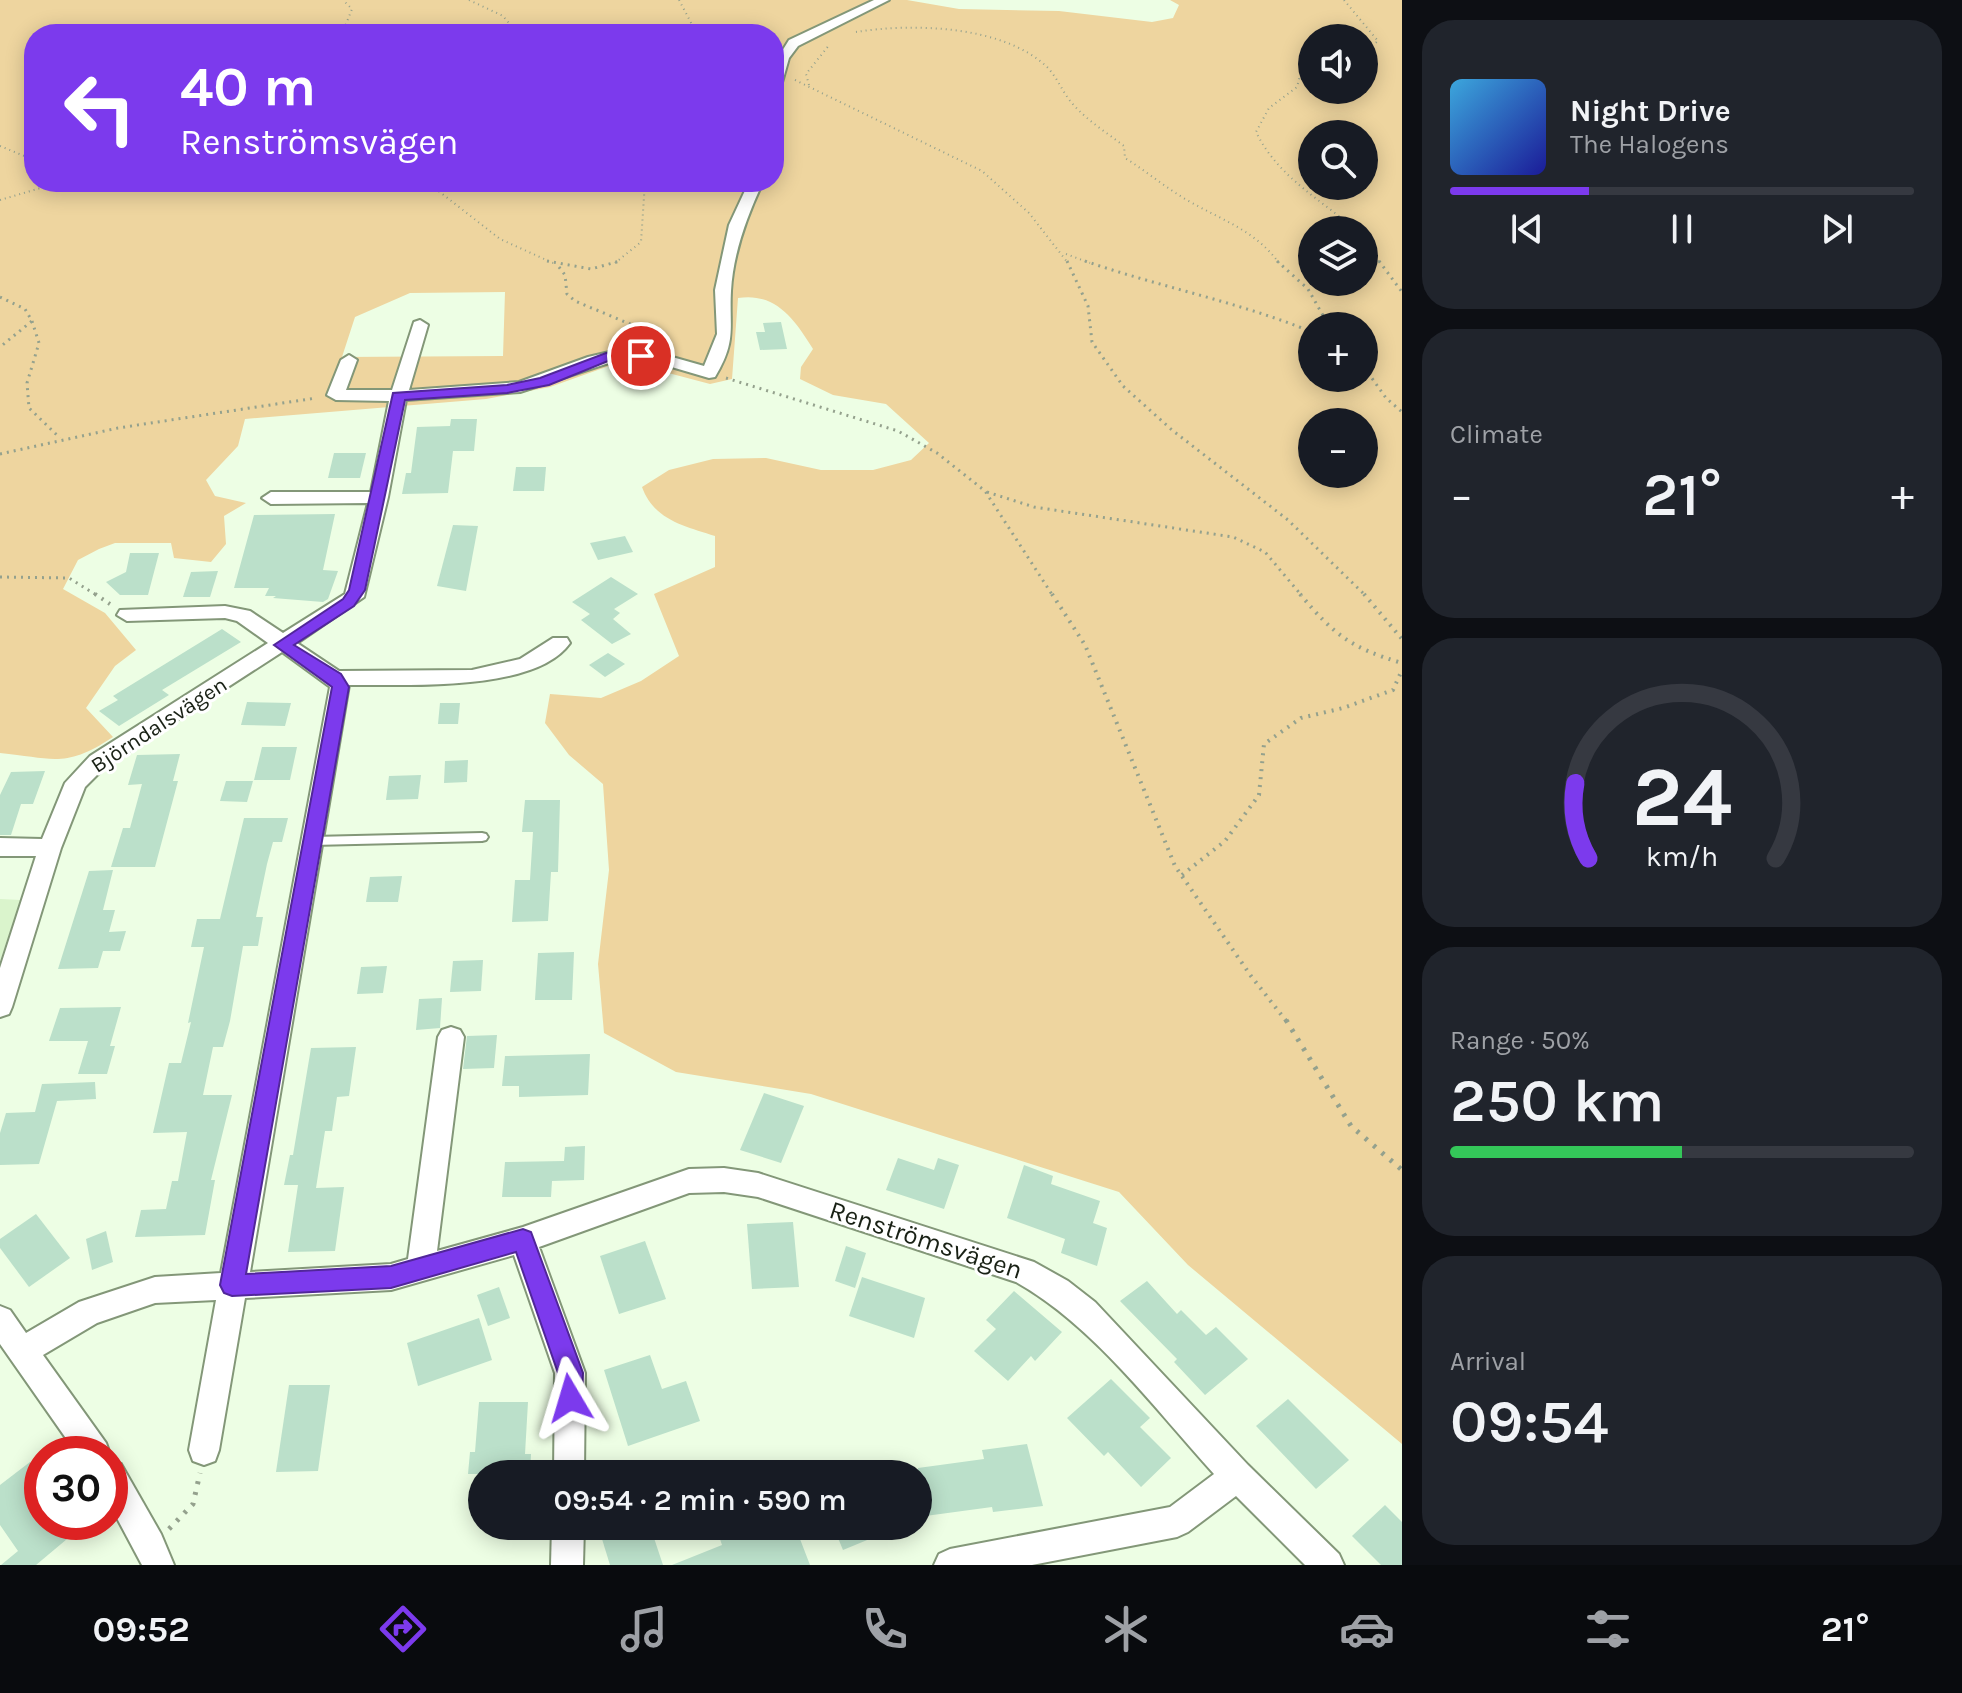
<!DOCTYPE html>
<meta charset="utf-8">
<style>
:root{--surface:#171b24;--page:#20242c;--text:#f1f3f6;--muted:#9ea1a6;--line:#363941;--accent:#7c3aed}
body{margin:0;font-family:Karla,sans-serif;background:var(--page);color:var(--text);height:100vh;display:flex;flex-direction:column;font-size:30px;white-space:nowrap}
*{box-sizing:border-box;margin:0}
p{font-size:26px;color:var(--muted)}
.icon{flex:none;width:44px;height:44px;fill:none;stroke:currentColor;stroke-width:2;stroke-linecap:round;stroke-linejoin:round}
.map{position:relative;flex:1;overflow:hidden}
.side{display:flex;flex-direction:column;gap:20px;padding:20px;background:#0d0f14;width:560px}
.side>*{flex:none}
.top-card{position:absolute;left:24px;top:24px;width:760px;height:168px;border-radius:32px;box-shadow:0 4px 20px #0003;background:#7c3aed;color:#fff;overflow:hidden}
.tools{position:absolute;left:1298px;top:24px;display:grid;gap:16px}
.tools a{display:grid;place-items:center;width:80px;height:80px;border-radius:50%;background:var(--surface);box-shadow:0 4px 20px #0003;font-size:40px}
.speed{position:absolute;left:24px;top:1436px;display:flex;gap:16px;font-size:40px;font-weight:700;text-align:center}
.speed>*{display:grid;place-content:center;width:104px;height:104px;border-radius:50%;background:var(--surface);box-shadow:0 4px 20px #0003;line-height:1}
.speed .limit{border:12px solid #d22;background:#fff;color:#111}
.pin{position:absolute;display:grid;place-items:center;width:68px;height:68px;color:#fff;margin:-34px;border:4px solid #fff;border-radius:50%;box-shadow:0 2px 8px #0007}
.me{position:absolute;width:88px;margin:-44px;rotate:353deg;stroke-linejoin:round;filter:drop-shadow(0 0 6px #0008)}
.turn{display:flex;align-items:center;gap:28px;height:168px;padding:0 24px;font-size:36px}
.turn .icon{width:104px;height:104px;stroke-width:2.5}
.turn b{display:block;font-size:56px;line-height:68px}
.big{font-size:60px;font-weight:600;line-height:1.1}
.side .tile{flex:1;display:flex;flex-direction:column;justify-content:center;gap:12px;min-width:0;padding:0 28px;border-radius:32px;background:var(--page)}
.side .dial{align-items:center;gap:0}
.dial svg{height:208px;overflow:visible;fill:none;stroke:var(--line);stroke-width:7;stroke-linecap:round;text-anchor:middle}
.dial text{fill:var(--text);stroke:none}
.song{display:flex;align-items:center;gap:24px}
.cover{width:96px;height:96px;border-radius:12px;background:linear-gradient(135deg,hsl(200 70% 55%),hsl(240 70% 35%))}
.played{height:8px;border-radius:4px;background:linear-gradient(90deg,var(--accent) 30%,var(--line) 30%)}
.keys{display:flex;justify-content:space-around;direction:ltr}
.heat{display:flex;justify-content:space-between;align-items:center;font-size:44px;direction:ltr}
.charge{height:12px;border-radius:6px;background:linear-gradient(90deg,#34c759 50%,var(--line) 0)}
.trip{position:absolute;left:468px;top:1460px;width:464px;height:80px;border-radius:40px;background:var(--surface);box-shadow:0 4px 20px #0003;font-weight:600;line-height:80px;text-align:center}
.menu{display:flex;height:128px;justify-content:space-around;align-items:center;background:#090b0e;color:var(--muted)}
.menu .icon{width:56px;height:56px}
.menu .on{color:var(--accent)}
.menu b{font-size:36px;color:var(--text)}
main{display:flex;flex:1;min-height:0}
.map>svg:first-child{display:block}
.built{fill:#daf4cc}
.green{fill:#eed59f;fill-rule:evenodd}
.building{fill:#bbe0ca}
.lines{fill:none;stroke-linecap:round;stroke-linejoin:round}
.lane-casing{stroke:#839778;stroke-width:4}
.street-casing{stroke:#839778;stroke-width:4}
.path-far3{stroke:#94a18d;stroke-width:2;stroke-dasharray:1 4;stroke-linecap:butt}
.path-far2{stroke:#94a18d;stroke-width:3;stroke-dasharray:2 5;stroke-linecap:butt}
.path-far1{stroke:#94a18d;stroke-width:4;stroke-dasharray:2 6;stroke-linecap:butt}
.path{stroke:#94a18d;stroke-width:5;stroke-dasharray:3 8;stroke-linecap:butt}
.lane{fill:#fff;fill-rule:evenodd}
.street{fill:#fff;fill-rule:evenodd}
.route{fill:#7c3aed;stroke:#51269a;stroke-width:2}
.labels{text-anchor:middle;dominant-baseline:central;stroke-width:6;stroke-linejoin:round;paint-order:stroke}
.street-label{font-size:22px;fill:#192115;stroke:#fff}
.near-street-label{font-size:26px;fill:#192115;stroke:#fff}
</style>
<main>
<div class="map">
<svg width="1402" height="1565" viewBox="0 0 1402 1565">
<rect width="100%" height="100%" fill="#edfee4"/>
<path class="built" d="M0,899L21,900L0,961Z"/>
<path class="green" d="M0,0H907L959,9L1059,11L1152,22L1173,18L1179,5L1170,0H1402V1444L1188,1265L1119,1192L811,1094L676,1072L604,1033L598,964L609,870L603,784L569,755L545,723L550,694L601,698L641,681L679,656L654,594L715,567V536C684,526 654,520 642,487L669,470L713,459L766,458L821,470H873L911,460L929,443L886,404L833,395L800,379L801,367L813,349C795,320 776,292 738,298L732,379L710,384L623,361L550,387L486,399L245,419L238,446L206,480L215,496L246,503L224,516L226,544L211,562L174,558L171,543H115L99,549L78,560L63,589L105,613L136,650L115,666L86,708L113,737C65,769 53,758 0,753ZM34,34H774V182H34ZM1312,38H1364V90H1312ZM1312,134H1364V186H1312ZM1312,230H1364V282H1312ZM505,292L503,356L342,357L355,317L410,293ZM1312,326H1364V378H1312ZM1312,422H1364V474H1312Z"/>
<g class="building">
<path d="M781,322L787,349L760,350L756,332H765L763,323Z"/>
<path d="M451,419H477L474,451H453L448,493L402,494L406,473H411L417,427L450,426Z"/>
<path d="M334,453H366L360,478H328Z"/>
<path d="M516,467H546L544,491H513Z"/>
<path d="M335,514L323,570L338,571L328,599L323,602L273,598L276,596H265L269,588H234L254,515Z"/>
<path d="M453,525L478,526L466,591L437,586Z"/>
<path d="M625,536L633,552L598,560L590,543Z"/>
<path d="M130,553H159L148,595H120L106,582L126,572Z"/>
<path d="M218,571L210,597H183L191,572Z"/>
<path d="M611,577L638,594L614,609L620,613L613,619L631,634L612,644L581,620L590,614L572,602Z"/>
<path d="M222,629L241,642L162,690L169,695L119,726L99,711L118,700L113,696Z"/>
<path d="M608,653L625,664L605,677L589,665Z"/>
<path d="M247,702L291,703L285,726L241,725Z"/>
<path d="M440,703H460L458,724H438Z"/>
<path d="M262,747H297L290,780H254Z"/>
<path d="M180,754L173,781H178L155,867H111L123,828H130L142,784L128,785L137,755Z"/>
<path d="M468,760L467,782L444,783L445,761Z"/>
<path d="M45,771L33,804H21L11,835H0V795L11,772Z"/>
<path d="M421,775L418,799L386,800L389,776Z"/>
<path d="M226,781H253L247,802L220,801Z"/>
<path d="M525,800H560L558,872H551L548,921L512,922L515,880H530L533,832H522Z"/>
<path d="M244,818H288L282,842H273L267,864L256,917H263L258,946H243L230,1021L223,1047H213L203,1095H232L211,1180H215L205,1235L135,1237L141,1210L166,1209L172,1181H178L187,1132L153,1133L169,1063H181L191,1022L188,1023L204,947H191L197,919H220Z"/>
<path d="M113,870L103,910H115L109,932L126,931L120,951H103L98,968L58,969L89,871Z"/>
<path d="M402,876L398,902H366L370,877Z"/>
<path d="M574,952L572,1000H535L538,953Z"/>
<path d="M483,960L481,991L450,992L453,961Z"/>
<path d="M387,966L383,993L357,994L361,967Z"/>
<path d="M442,998L440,1028L416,1030L419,999Z"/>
<path d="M121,1007L110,1046H115L107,1074H78L88,1041H49L60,1008Z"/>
<path d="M497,1035L494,1068L463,1069L467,1036Z"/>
<path d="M356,1047L349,1096L337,1097L332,1131H325L316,1188L344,1187L335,1251L288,1252L298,1185H284L290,1155H293L311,1048Z"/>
<path d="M590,1054L588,1095L519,1097V1086H502L505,1056Z"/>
<path d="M95,1082L96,1099L57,1101L39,1164L0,1165V1133L6,1113L35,1112L42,1084Z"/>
<path d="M764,1093L804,1106L781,1163L740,1150Z"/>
<path d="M585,1146L584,1180L552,1181L551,1197H502L505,1162L564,1161L565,1147Z"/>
<path d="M898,1158L934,1170L938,1158L959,1165L944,1209L886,1190Z"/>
<path d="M1024,1165L1053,1176L1051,1184L1100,1201L1093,1223L1107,1228L1097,1266L1061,1253L1065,1239L1007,1218Z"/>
<path d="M36,1214L70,1258L29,1287L0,1248V1239Z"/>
<path d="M793,1222L799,1287L752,1289L747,1224Z"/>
<path d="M106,1231L113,1262L92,1270L86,1239Z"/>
<path d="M645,1241L666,1299L619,1314L600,1256Z"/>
<path d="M846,1246L866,1253L855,1288L835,1281Z"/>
<path d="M862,1277L925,1298L914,1338L849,1316Z"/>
<path d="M1147,1281L1177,1314L1181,1310L1206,1335L1216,1327L1248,1359L1205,1395L1174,1362L1177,1359L1120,1301Z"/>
<path d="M499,1287L510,1318L488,1326L477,1295Z"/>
<path d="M1014,1291L1062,1332L1035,1361L1031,1356L1008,1381L974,1351L996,1329L986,1320Z"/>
<path d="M479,1318L492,1360L418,1386L407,1343Z"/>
<path d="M650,1355L662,1389L686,1381L700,1421L628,1446L604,1370Z"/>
<path d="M1111,1379L1150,1418L1140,1427L1171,1458L1141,1487L1108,1452L1104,1456L1067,1418Z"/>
<path d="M289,1385H330L318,1471L276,1472Z"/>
<path d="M1288,1399L1349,1460L1316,1489L1256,1426Z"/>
<path d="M479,1402H528L525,1454H531L530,1474H468L470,1452H475Z"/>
<path d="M1027,1444L1043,1506L993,1512L992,1507L918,1517V1468L984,1459L982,1450Z"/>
<path d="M30,1462L42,1479V1522H55L67,1539L36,1565H1L18,1551L0,1525V1485Z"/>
<path d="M1385,1505L1402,1522V1565H1381L1352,1536Z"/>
<path d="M598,1526H650L663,1565H610Z"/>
<path d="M757,1526H795L810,1565H672L722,1545L720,1539Z"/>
<path d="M833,1526H901L843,1550Z"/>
</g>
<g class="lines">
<defs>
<path id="lane" d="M482,833L486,834L488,837L486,840L482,841L313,845L309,844L307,841L309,838L313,837Z"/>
<g id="street">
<path d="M874,0H889L798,46L789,58L781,86L774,90V64L789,40Z"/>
<path d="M749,182H763C747,216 733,253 731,291C729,329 737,340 715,377L709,378L658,363L618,360L520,392L406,400L388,497L364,597L297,643L339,671L472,670L520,659L553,638H567L570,643C535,693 404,684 349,685L250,1272L391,1264L408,1259L438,1037L442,1030L451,1027L460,1030L464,1037L437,1251L523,1227L689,1169L724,1168L758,1173L1034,1262L1068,1281L1095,1302L1248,1465L1339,1554L1344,1565H1305L1236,1496L1188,1532L1177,1537L1032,1565H934L939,1554L950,1549L1170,1507L1214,1474C1155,1409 1093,1325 1016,1282L758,1197L724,1192L689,1193L539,1247L585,1373L584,1474H554L555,1373L514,1255L391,1290L245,1298L219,1450L215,1461L204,1465L193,1461L189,1450L216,1300L155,1303L97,1323L43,1355L106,1443L110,1454V1455L77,1454L0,1344V1306L10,1310L26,1333L79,1302L155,1277L221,1273L330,687L282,652L106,766L85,787L61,848L12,1007L9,1014L0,1017V968L36,856H0V838L42,839L65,783L90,756L268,643L237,621L225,618L127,621L117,615L120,610L225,606L250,611L283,633L345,594L368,503L271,504L262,498L271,492H371L389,401L336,400L327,395L341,360L349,355L357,360L346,390H392L414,322L420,320L428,325L409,390L519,382L588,357L618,350L658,353L704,366L717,334L715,290L729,225Z"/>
<path d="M110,1460L121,1464L161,1534L174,1565H142L110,1505Z"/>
<path d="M552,1526H584L583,1565H551Z"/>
</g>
</defs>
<use href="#lane" class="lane-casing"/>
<use href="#street" class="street-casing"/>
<g class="path-far3">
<path d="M469,0L503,16L518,34"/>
<path d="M679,0L697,34"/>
<path d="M1344,0L1378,41L1364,52"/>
<path d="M856,32C912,23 1003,25 1047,67C1057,77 1062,91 1071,102C1086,120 1106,132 1124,146L1125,158C1146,171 1166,188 1187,200C1221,220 1255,230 1279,263"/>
<path d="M342,34L352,9L343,0"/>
<path d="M1312,64L1301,72L1297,87L1269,108L1256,132C1278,177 1320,199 1356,230"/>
<path d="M795,80L982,171L1029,213L1068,263"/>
<path d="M809,85L806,74L830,44"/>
<path d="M0,146L34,160"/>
<path d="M427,182L500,239L553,263"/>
<path d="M0,200L61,182"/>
<path d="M1364,240L1380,263"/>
<path d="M1066,254L1090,263"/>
<path d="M615,263L641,242L645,182"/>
</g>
<g class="path-far2">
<path d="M547,261L591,269L620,261"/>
<path d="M1067,261L1088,306L1092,342L1123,386L1172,430L1288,520L1366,596"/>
<path d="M1085,261C1160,287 1239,302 1312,332"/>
<path d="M1277,261L1308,289L1329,326"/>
<path d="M1379,261L1402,292"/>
<path d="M559,267L565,275L567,294L575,301L630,324L634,333L633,343"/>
<path d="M0,297L25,309L32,321L0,347"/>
<path d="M32,321L39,343L27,383L29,408L60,438"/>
<path d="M1364,367L1386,398L1402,412"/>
<path d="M726,378L898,431L937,453L985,491L1053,596"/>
<path d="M0,454L118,428L316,398"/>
<path d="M987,492L1034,507L1233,537L1265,552L1302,596"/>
<path d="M0,577L69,578L98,596"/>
</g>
<g class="path-far1">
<path d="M95,594L110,604"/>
<path d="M1052,594L1085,645L1175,866L1251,976L1287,1022"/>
<path d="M1300,594C1334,635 1351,648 1402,663"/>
<path d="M1364,594L1402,639"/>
<path d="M1182,875L1225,841L1259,795L1264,744L1301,718L1343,708L1393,690L1402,670"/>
</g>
<g class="path">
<path d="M1286,1020L1351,1126L1402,1170"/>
<path d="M169,1529L193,1504L200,1473"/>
</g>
<use href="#lane" class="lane"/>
<use href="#street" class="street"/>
</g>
<path class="route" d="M641,352L646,353V359L608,361L549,385L507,393L405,400L365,590L354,606L294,645L341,674L349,687L246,1274L391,1266L523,1229L531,1232L583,1373L582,1398L579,1407L570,1410L561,1407L558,1398V1373L516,1252L391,1288L232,1296L224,1293L220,1285L332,687L274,645L343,599L349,590L393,393L507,385L540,378L606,353Z"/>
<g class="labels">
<g class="street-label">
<text transform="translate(159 725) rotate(-33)">Björndalsvägen</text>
</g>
<g class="near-street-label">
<text transform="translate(926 1240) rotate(18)">Renströmsvägen</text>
</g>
</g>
</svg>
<div class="tools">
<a><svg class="icon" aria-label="sound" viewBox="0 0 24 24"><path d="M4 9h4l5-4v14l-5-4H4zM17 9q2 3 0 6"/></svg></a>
<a><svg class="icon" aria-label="search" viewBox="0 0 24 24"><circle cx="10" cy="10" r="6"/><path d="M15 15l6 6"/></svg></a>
<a><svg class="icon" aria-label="layers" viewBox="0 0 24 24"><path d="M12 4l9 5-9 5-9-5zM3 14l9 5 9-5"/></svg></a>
<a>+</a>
<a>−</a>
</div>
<div class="speed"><div class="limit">30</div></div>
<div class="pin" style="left:641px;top:356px;background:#d93025"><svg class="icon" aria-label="arrive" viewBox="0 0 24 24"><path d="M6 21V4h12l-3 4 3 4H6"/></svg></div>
<svg class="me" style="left:570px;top:1398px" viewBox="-20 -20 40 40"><path d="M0-17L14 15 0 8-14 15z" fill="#7c3aed" stroke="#fff" stroke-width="4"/></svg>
<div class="trip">09:54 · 2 min · 590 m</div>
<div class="top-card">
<div class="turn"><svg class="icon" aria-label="left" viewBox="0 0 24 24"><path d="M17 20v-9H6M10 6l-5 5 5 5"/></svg><div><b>40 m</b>Renströmsvägen</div></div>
</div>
</div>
<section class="side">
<div class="tile">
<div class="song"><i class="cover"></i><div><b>Night Drive</b><p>The Halogens</p></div></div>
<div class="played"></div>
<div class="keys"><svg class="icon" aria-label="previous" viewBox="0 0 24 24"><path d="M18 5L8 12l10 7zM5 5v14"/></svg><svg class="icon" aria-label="pause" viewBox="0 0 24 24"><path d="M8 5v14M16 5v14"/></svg><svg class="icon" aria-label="next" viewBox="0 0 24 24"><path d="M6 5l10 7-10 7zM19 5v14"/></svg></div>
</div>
<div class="tile"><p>Climate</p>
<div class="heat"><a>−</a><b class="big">21°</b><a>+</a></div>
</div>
<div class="tile dial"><svg viewBox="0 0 100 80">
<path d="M14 69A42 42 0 1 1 86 69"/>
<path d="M14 69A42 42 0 0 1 9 40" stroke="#7c3aed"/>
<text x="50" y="56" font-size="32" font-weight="700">24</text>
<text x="50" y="72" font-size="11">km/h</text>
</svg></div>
<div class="tile"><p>Range · 50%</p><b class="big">250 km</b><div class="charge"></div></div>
<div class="tile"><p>Arrival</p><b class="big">09:54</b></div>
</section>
</main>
<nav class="menu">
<b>09:52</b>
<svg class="icon on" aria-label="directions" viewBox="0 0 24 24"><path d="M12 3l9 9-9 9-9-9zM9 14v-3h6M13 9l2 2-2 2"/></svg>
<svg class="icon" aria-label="music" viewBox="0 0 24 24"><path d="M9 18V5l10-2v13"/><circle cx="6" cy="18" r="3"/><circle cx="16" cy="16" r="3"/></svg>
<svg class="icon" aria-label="phone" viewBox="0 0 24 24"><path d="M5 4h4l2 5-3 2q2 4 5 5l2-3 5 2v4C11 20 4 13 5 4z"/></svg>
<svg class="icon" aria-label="climate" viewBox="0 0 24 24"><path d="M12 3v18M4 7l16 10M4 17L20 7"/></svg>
<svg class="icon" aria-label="car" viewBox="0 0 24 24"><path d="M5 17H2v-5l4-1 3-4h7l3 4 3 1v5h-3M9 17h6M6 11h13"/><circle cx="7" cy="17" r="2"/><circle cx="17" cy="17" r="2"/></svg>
<svg class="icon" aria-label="filters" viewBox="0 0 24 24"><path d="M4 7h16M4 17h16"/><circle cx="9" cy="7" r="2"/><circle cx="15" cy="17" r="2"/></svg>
<b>21°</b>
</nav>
